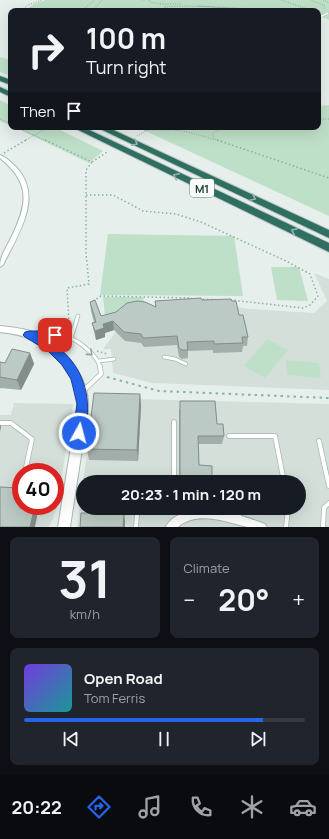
<!DOCTYPE html>
<meta charset="utf-8">
<style>
:root{--surface:#171b24;--page:#20242c;--text:#f1f3f6;--muted:#9ea1a6;--line:#363941;--accent:#2563eb}
body{margin:0;font-family:Manrope,sans-serif;background:var(--page);color:var(--text);height:100vh;display:flex;flex-direction:column;font-size:15px;white-space:nowrap}
*{box-sizing:border-box;margin:0}
p{font-size:13px;color:var(--muted)}
.icon{flex:none;width:22px;height:22px;fill:none;stroke:currentColor;stroke-width:2;stroke-linecap:round;stroke-linejoin:round}
.map{position:relative;height:527px;overflow:hidden}
.details{display:flex;flex-direction:column;gap:10px;padding:10px;background:#0d0f14;flex:1}
.details>*{flex:none}
.banner{position:absolute;left:8px;top:8px;width:313px;height:122px;border-radius:8px;box-shadow:0 4px 16px #0002;background:#171b24;color:var(--text);overflow:hidden}
.speed{position:absolute;left:12px;top:463px;display:flex;gap:8px;font-size:20px;font-weight:700;text-align:center}
.speed>*{display:grid;place-content:center;width:52px;height:52px;border-radius:50%;background:var(--surface);box-shadow:0 4px 16px #0002;line-height:1}
.speed .limit{border:6px solid #d22;background:#fff;color:#111}
.pin{position:absolute;display:grid;place-items:center;width:34px;height:34px;color:#fff;margin:-17px;border-radius:8px;box-shadow:0 2px 6px #0006}
.me{position:absolute;width:44px;margin:-22px;rotate:7deg;stroke-linejoin:round;filter:drop-shadow(0 0 3px #0008)}
.turn{display:flex;align-items:center;gap:14px;height:84px;padding:0 12px;font-size:18px}
.turn .icon{width:52px;height:52px;stroke-width:2.5}
.turn b{display:block;font-size:28px;line-height:34px}
.then{display:flex;align-items:center;height:38px;padding:0 12px;background:#0003;gap:8px;font-size:15px}
.big{font-size:30px;font-weight:700;line-height:1.1}
.details .card{flex:1;display:flex;flex-direction:column;justify-content:center;gap:6px;min-width:0;padding:0 14px;border-radius:8px;background:var(--page)}
.details .dial{align-items:center;gap:0}
.dial b{font-size:52px;line-height:1}
.song{display:flex;align-items:center;gap:12px}
.cover{width:48px;height:48px;border-radius:6px;background:linear-gradient(135deg,hsl(260 70% 55%),hsl(180 70% 35%))}
.played{height:4px;border-radius:2px;background:linear-gradient(90deg,var(--accent) 85%,var(--line) 85%)}
.keys{display:flex;justify-content:space-around;direction:ltr}
.heat{display:flex;justify-content:space-between;align-items:center;font-size:22px;direction:ltr}
.details .tiles{flex:1;display:grid;gap:10px;grid-template-columns:1fr 1fr}
.card:last-child{grid-column:span 2}
.trip{position:absolute;left:76px;top:475px;width:230px;height:40px;border-radius:20px;background:var(--surface);box-shadow:0 4px 16px #0002;font-weight:700;line-height:40px;text-align:center}
.dock{display:flex;height:64px;justify-content:space-around;align-items:center;background:#090b0e;color:var(--muted)}
.dock .icon{width:28px;height:28px}
.dock .selected{color:var(--accent)}
.dock b{font-size:18px;color:var(--text)}
.map>svg:first-child{display:block}
.built{fill:#d4dfda;fill-rule:evenodd}
.green{fill:#bfe0c8}
.lines{fill:none;stroke-linecap:round;stroke-linejoin:round}
.service-far2-casing{stroke:#a8b8b2;stroke-width:2.5}
.service-far1-casing{stroke:#a8b8b2;stroke-width:4.5}
.service-casing{stroke:#a8b8b2;stroke-width:5.5}
.minor-casing{stroke:#a8b8b2;stroke-width:2}
.tertiary-casing{stroke:#a8b8b2;stroke-width:2}
.motorway-casing{stroke:#c2cac8;stroke-width:2}
.path-far2{stroke:#86b3a5;stroke-width:1;stroke-dasharray:1 1.5;stroke-linecap:butt}
.path-far1{stroke:#86b3a5;stroke-width:1.5;stroke-dasharray:1.5 2.5;stroke-linecap:butt}
.path{stroke:#86b3a5;stroke-width:2;stroke-dasharray:2.5 4;stroke-linecap:butt}
.service-far2{stroke:#fff;stroke-width:1.5}
.service-far1{stroke:#fff;stroke-width:3}
.service{stroke:#fff;stroke-width:4}
.minor{fill:#fff;fill-rule:evenodd}
.tertiary{fill:#fff;fill-rule:evenodd}
.motorway{fill:#2f6f62;fill-rule:evenodd}
.wall{fill:#a1aea9}
.shaded-wall{fill:#838d89}
.building{fill:#bbcac4;stroke:#838d89}
.oneway{stroke:#93b5ae}
.oneway2{stroke:#92a09c}
.route{fill:#2563eb;stroke:#184099}
.labels{text-anchor:middle;dominant-baseline:central;stroke-width:4;stroke-linejoin:round;paint-order:stroke}
.shield{fill:#f7fbf9;stroke:#637a73;stroke-width:1}
.shield-label{font-size:11px;font-weight:bold;fill:#24423a}
</style>
<div class="map">
<svg width="329" height="527" viewBox="0 0 329 527">
<rect width="100%" height="100%" fill="#e6efeb"/>
<g class="built">
<path d="M314,273L329,279V390L152,383L113,373L111,349H103L116,331L151,309L223,305L249,309L314,313L327,301Z"/>
<path d="M94,398L329,404V527H77L83,482V508H299V482H83Z"/>
<path d="M14,403L73,404L57,508L49,527H0V415H11ZM21,472H55V506H21Z"/>
</g>
<g class="green">
<path d="M46,0H329V20L318,15V11H24L34,4Z"/>
<path d="M0,57L11,60V76L0,72Z"/>
<path d="M0,100L11,106V126L0,121Z"/>
<path d="M329,105V216L137,127H318V106Z"/>
<path d="M14,127H54L103,151L89,163Z"/>
<path d="M108,234L234,236L243,296L100,295Z"/>
<path d="M271,267H299L308,301L277,300Z"/>
<path d="M103,297H143L145,306L105,316Z"/>
<path d="M267,339L288,350L265,378L244,366Z"/>
<path d="M286,360L319,363L321,378L287,375Z"/>
</g>
<g class="lines">
<defs>
<path id="service-far2" d="M318,18L328,13"/>
<g id="service-far1">
<path d="M34,335C56,335 70,333 87,349C93,354 98,360 100,367"/>
<path d="M71,338L78,316"/>
<path d="M52,348L64,336"/>
<path d="M164,357L175,359L186,364"/>
<path d="M99,361L114,359"/>
</g>
<g id="service">
<path d="M83,391L101,374L100,366"/>
<path d="M174,422V482"/>
<path d="M0,423H11L32,439L25,472"/>
<path d="M229,436H275L284,482"/>
<path d="M319,441L329,486"/>
<path d="M239,508V518"/>
<path d="M136,527L137,515"/>
<path d="M286,527L288,508"/>
<path d="M323,527L324,508L329,503"/>
</g>
<g id="minor">
<path d="M0,155C6,157 12,163 17,168C44,198 17,236 3,265L0,267C0,256 6,248 11,238C27,205 32,184 0,158Z"/>
<path d="M202,509C223,511 245,516 265,524L267,527C260,527 254,527 247,527C242,526 237,524 232,523C215,518 192,514 178,527H166C172,514 189,511 202,509Z"/>
</g>
<path id="tertiary" d="M0,326C10,327 20,328 30,331C62,343 90,375 88,410L70,527H58L77,410C80,378 54,348 25,337C17,334 8,333 0,332Z"/>
<g id="motorway">
<path d="M0,76L11,80V85L0,81Z"/>
<path d="M0,87L11,92V97L0,92Z"/>
<path d="M72,127H83L329,243V252Z"/>
<path d="M96,127H107L329,230V238Z"/>
</g>
</defs>
<use href="#service-far2" class="service-far2-casing"/>
<use href="#service-far1" class="service-far1-casing"/>
<use href="#service" class="service-casing"/>
<use href="#minor" class="minor-casing"/>
<use href="#tertiary" class="tertiary-casing"/>
<use href="#motorway" class="motorway-casing"/>
<g class="path-far2">
<path d="M142,0H145"/>
<path d="M149,0L150,2L161,4H182"/>
<path d="M281,0L313,11"/>
<path d="M310,0L324,5V9"/>
<path d="M323,0L329,3"/>
<path d="M198,6L240,9"/>
<path d="M21,11L28,5L42,0"/>
<path d="M81,11L95,0"/>
<path d="M101,11L93,10L102,0"/>
<path d="M170,11L164,7C206,4 247,10 289,11"/>
<path d="M0,119L11,124"/>
<path d="M318,119H329"/>
<path d="M16,127L47,141"/>
<path d="M137,127L147,131"/>
<path d="M179,129L225,127"/>
<path d="M174,130L188,132L220,141"/>
<path d="M137,136L148,130H173"/>
<path d="M214,139L212,134L220,128"/>
<path d="M24,141L49,127"/>
</g>
<g class="path-far1">
<path d="M45,140L92,162L86,170V253L89,284L67,288L69,323"/>
<path d="M217,140L329,178"/>
<path d="M4,153L26,140"/>
<path d="M92,162L107,152"/>
<path d="M86,195H113L143,211L176,214L201,222L286,261L310,274L318,296L310,305L303,308L231,300"/>
<path d="M199,299L222,300"/>
<path d="M93,301L101,296L192,298"/>
<path d="M97,351L107,354"/>
</g>
<path class="path" d="M107,377L159,391L329,398"/>
<use href="#service-far2" class="service-far2"/>
<use href="#service-far1" class="service-far1"/>
<use href="#service" class="service"/>
<use href="#minor" class="minor"/>
<use href="#tertiary" class="tertiary"/>
<use href="#motorway" class="motorway"/>
</g>
<g class="wall">
<path d="M202,300L232,301L239,315L248,337L247,346H243L242,352L213,353V350L188,351V358L182,359L179,357L177,345L144,347L141,343L125,341L114,330L105,333V337L96,340L94,332L92,323L94,322L91,311L90,302L101,316L116,312L155,307V301Z"/>
<path d="M30,353L34,364L21,390L1,388L0,389V362L5,363Z"/>
<path d="M140,394L141,406L138,461L89,460L87,449Z"/>
<path d="M179,409L217,424L224,436L222,444H198L199,465L212,466V482H179Z"/>
</g>
<g class="shaded-wall">
<path d="M113,321L114,330L105,333V337L96,340L95,331L103,324Z"/>
<path d="M30,353L34,364L21,390L17,380Z"/>
<path d="M140,394L141,406L138,461L137,450Z"/>
<path d="M0,424L1,427L0,432Z"/>
<path d="M35,506H39L35,527H30Z"/>
<path d="M124,513L125,521V527H123Z"/>
</g>
<g class="building">
<path d="M201,298L202,300L231,299L232,301H236L239,315H243L248,337H242L243,343L214,344V341L187,342L188,350H182L179,348L177,336L143,338L141,334L124,332L113,321L103,324L104,328L95,331L92,323L96,322L90,302L95,300L101,316L116,312L127,303L137,301L145,302L156,307L155,301Z"/>
<path d="M12,349L30,353L17,380L0,377V362L5,363Z"/>
<path d="M94,393L140,394L137,450L87,449Z"/>
<path d="M180,401H215L217,424H223L224,436H198L199,465L212,466V481H180Z"/>
<path d="M0,487L21,488V506H35L30,527H0Z"/>
<path d="M81,513H124L123,527H80Z"/>
</g>
<defs><path id="oneway-chevron" d="M-2-3.5L2.5 0L-2 3.5" fill="none" stroke-width="1.6" stroke-linecap="round" stroke-linejoin="round"/></defs>
<g class="oneway">
<use href="#oneway-chevron" transform="translate(135 143) rotate(25)"/>
<use href="#oneway-chevron" transform="translate(176 176) rotate(-154)"/>
<use href="#oneway-chevron" transform="translate(253 198) rotate(25)"/>
<use href="#oneway-chevron" transform="translate(294 231) rotate(-155)"/>
</g>
<use class="oneway2" href="#oneway-chevron" transform="translate(90 353) rotate(41)"/>
<path class="route" d="M29,331H55L59,332L61,335L59,337L45,339C75,355 91,384 87,419C86,425 86,431 84,437L79,439L75,437L73,433L77,404L71,379L62,365L48,351L25,337L23,335L25,332Z"/>
<g class="labels">
<rect class="shield" x="190" y="179" width="24" height="18" rx="3"/>
<g class="shield-label">
<text x="202" y="188">M1</text>
</g>
</g>
</svg>
<div class="speed"><div class="limit">40</div></div>
<div class="pin" style="left:55px;top:335px;background:#d93025"><svg class="icon" aria-label="arrive" viewBox="0 0 24 24"><path d="M6 21V4h12l-3 4 3 4H6"/></svg></div>
<svg class="me" style="left:79px;top:433px" viewBox="-20 -20 40 40"><circle r="17" fill="#2563eb" stroke="#fff" stroke-width="3"/><path d="M0-11L8 9 0 5-8 9z" fill="#fff"/></svg>
<div class="trip">20:23 · 1 min · 120 m</div>
<div class="banner">
<div class="turn"><svg class="icon" aria-label="right" viewBox="0 0 24 24"><path d="M7 20v-9h11M14 6l5 5-5 5"/></svg><div><b>100 m</b>Turn right</div></div>
<div class="then">Then<svg class="icon" aria-label="arrive" viewBox="0 0 24 24"><path d="M6 21V4h12l-3 4 3 4H6"/></svg></div>
</div>
</div>
<section class="details">
<div class="tiles">
<div class="card dial"><b>31</b><p>km/h</p></div>
<div class="card"><p>Climate</p>
<div class="heat"><a>−</a><b class="big">20°</b><a>+</a></div>
</div>
<div class="card">
<div class="song"><i class="cover"></i><div><b>Open Road</b><p>Tom Ferris</p></div></div>
<div class="played"></div>
<div class="keys"><svg class="icon" aria-label="previous" viewBox="0 0 24 24"><path d="M18 5L8 12l10 7zM5 5v14"/></svg><svg class="icon" aria-label="pause" viewBox="0 0 24 24"><path d="M8 5v14M16 5v14"/></svg><svg class="icon" aria-label="next" viewBox="0 0 24 24"><path d="M6 5l10 7-10 7zM19 5v14"/></svg></div>
</div>
</div>
</section>
<nav class="dock">
<b>20:22</b>
<svg class="icon selected" aria-label="directions" viewBox="0 0 24 24"><path d="M12 3l9 9-9 9-9-9zM9 14v-3h6M13 9l2 2-2 2"/></svg>
<svg class="icon" aria-label="music" viewBox="0 0 24 24"><path d="M9 18V5l10-2v13"/><circle cx="6" cy="18" r="3"/><circle cx="16" cy="16" r="3"/></svg>
<svg class="icon" aria-label="phone" viewBox="0 0 24 24"><path d="M5 4h4l2 5-3 2q2 4 5 5l2-3 5 2v4C11 20 4 13 5 4z"/></svg>
<svg class="icon" aria-label="climate" viewBox="0 0 24 24"><path d="M12 3v18M4 7l16 10M4 17L20 7"/></svg>
<svg class="icon" aria-label="car" viewBox="0 0 24 24"><path d="M5 17H2v-5l4-1 3-4h7l3 4 3 1v5h-3M9 17h6M6 11h13"/><circle cx="7" cy="17" r="2"/><circle cx="17" cy="17" r="2"/></svg>
</nav>
